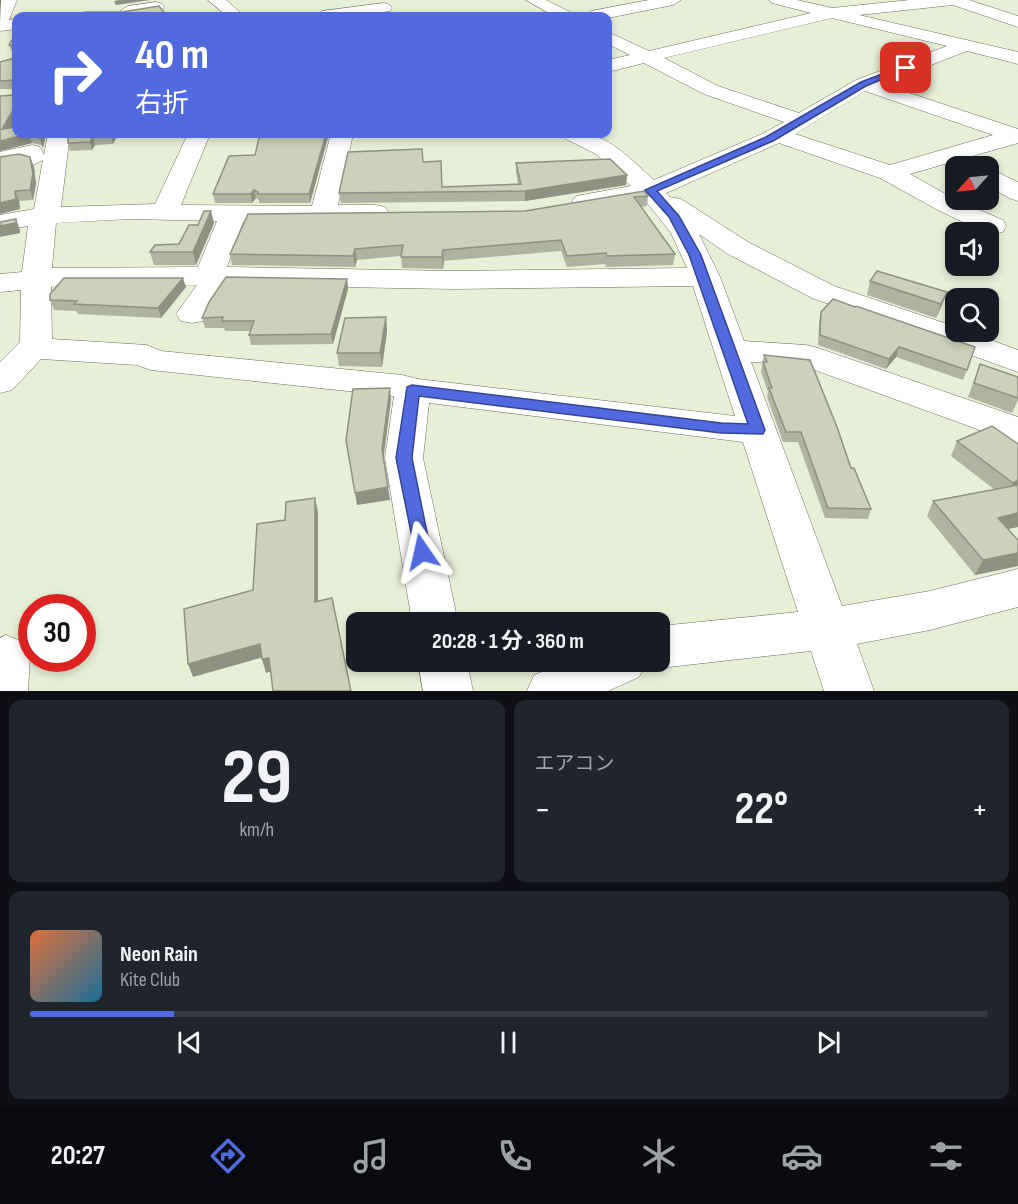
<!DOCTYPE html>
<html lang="ja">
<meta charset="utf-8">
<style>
:root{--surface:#171b24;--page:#20242c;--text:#f1f3f6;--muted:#9ea1a6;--line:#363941;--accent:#516adf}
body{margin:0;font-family:"Sofia Sans Condensed","Noto Sans JP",sans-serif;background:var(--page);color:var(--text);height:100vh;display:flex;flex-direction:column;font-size:22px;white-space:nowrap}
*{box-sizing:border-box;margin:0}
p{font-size:20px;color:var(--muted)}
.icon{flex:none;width:33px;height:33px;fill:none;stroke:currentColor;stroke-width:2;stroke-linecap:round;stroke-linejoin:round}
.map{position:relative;height:691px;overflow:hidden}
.drawer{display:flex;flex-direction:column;gap:9px;padding:9px;background:#0d0f14;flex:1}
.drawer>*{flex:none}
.guide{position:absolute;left:12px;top:12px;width:600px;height:126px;border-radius:12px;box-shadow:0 3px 9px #0003;background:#516adf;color:#fff;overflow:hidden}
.needle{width:39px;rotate:243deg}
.buttons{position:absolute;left:945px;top:156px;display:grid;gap:12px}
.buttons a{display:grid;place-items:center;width:54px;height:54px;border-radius:12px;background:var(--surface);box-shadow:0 3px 9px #0003;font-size:30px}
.speed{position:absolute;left:18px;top:594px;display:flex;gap:12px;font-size:30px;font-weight:700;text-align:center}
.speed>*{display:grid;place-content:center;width:78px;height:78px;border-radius:50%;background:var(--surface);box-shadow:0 3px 9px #0003;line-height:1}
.speed .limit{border:9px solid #d22;background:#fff;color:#111}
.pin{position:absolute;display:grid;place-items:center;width:51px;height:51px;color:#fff;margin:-26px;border-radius:12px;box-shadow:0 3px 9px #0006}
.me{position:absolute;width:66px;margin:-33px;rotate:349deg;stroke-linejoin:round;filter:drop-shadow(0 0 4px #0008)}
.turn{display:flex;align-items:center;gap:21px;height:126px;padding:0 24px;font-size:27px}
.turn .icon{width:78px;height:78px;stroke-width:2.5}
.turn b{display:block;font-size:42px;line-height:51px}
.big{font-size:45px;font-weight:700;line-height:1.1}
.drawer .widget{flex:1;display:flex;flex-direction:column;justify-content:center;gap:9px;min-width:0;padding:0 21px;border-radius:12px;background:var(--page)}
.drawer .dial{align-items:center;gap:0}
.dial b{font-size:78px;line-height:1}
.song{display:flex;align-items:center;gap:18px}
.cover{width:72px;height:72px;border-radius:9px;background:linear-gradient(135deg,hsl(20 70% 55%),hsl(200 70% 35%))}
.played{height:6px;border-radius:3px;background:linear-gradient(90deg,var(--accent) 15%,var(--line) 15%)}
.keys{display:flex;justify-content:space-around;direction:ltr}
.heat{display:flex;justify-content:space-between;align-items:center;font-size:33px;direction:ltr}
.drawer .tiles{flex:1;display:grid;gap:9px;grid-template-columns:1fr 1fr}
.widget:last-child{grid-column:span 2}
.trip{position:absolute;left:346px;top:612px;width:324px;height:60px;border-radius:12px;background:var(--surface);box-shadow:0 3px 9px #0003;font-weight:700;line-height:60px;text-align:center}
.menu{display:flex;height:96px;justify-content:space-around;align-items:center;background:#090b0e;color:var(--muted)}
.menu .icon{width:42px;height:42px}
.menu .active{color:var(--accent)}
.menu b{font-size:27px;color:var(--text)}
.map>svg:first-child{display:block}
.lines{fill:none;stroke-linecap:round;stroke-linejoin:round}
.minor-casing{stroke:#6b715c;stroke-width:1}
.major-casing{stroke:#6b715c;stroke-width:1}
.minor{fill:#fff;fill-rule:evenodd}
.major{fill:#fff;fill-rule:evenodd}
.wall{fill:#afb4a0}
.shaded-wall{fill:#8e9282}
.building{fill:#cbd1ba;stroke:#8e9282;stroke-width:1.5}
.route{fill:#516adf;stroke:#354591;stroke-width:1.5}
</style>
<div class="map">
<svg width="1018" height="691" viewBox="0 0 1018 691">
<rect width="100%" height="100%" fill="#e8efd7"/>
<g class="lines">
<defs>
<g id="minor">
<path d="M208,0H226L244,16H227Z"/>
<path d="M526,0H546L572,13L574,16H554Z"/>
<path d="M649,0H681L673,5L608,18L583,16L591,11Z"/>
<path d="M769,0H797L832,8L910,0H969L1018,16V27L953,5L859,15L1018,52V64L967,51L882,84L1018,129V143L910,174L956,200L1003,220L1006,226L1003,232L993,234L983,232L936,209L880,178L779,143L666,193L670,197L681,199L748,242L834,286L956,327V332H969L1018,350V372L812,298L728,254L699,234L720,277L744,341L806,345L818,348L1018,417V444L801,365L751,362L842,606L930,591L1018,569V607L930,630L857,644L874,691H824L811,651L660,668L646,663L639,677L608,691H527L534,675L567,662H660V626L798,612L743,442L429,403L423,458L458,622H412L385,458L394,396L151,370L137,365L41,359L12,390L0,393V362L20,342L21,290L0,292V274L22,272L28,226L0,231V215L34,209L43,160L33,165L23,161L0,166V152L32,145L40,147L44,155L48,134H70L61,207L155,204L188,134H210L181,205L312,206L331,134H353L338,205H376L385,207L389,213L385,219L376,221L243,222L227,267L453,271L687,268L671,233L644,199L585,209L576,206L572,201L576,196L631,186L596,154L566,139L563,134C606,129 624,154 654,180L762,134L784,122L704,94L644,63L608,72V60L630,55L608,44V32L649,51L811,13L772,3ZM832,18L947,46L856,80L799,113L718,86L664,58ZM865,91L993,135L890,165L795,134ZM131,219L217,221L198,267L52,268L56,223ZM197,285L176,314L181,321L192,323L203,321L227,285L453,289L693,286L735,416L418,379L402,375L161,351L147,345L52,339L51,286Z"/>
<path d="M156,2L162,4L164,7L162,10L128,16L120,11L128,6Z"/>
<path d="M384,3L390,5L392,8L390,11L356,16H314L322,11Z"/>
<path d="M16,19V29L0,31V21Z"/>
<path d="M988,168L1018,182V201L1009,198L988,186Z"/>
<path d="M6,635L23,642L30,657L28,691H0V638Z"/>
<path d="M418,662H467L473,691H423Z"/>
</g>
<path id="major" d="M1,0H17L8,22L0,27Z"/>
</defs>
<use href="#minor" class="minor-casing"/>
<use href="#major" class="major-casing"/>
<use href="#minor" class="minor"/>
<use href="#major" class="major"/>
</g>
<g class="wall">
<path d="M16,40V120L12,128L16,134H46L43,148L41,145L32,143L0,151L15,95V89H0V62L15,58V53L12,52L9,45Z"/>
<path d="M68,134H118L113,144L95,145L92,150L70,151L68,143Z"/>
<path d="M260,134H329L310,203H259V200L256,198L252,203H215L213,194L255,155Z"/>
<path d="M0,157H30L34,167L36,184L33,200L19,201L20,209L0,214Z"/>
<path d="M423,162L442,187L518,184L516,173V163L627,175L626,185L525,201L341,203L339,193Z"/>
<path d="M648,196L647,206L641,207L675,254L673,265L606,267L605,264L567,267L561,251L444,261L443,269L402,268L401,256L357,260L355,267L232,265L230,254L525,211Z"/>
<path d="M214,223L196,265H154L150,252L179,244Z"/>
<path d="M877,271L942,305L936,318L867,295L870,281Z"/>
<path d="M347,279L348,289L333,344L251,345L249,335L250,331H225L224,328H205L202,318Z"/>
<path d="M186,287L161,318L78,314L76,311L54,310L50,300Z"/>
<path d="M821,312L967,370L963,380L896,357L886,369L818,345L819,322Z"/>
<path d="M386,317L387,331L382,367L339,366L337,353Z"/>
<path d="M764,355L851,468L871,509L868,519L825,518L798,442H783L767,397L768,392L761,372Z"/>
<path d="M980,364L1018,377V400L1012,413L968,397Z"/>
<path d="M957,441L1018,444V527L1008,529L1018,540V566L975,575L927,516L933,501L995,490L951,456Z"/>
</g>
<g class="shaded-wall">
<path d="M119,0H151L116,5L114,1Z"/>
<path d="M16,105V120L6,139L2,129Z"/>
<path d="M28,134L32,143L0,151V141Z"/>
<path d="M41,134H46L43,148L40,139Z"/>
<path d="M112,134H118L113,144L111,136Z"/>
<path d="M326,134H329L310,203L309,194Z"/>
<path d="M93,137L95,145L92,150L90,142Z"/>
<path d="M30,157L34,167L36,184L33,200L30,190Z"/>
<path d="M627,175L626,185L525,201V191Z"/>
<path d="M254,190L256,198L252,203L251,194Z"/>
<path d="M15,191L19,201L20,209L0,214V203Z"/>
<path d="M211,211L214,223L196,265L193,252Z"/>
<path d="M16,219L20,230V233L0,237V226Z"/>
<path d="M355,249L357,260L355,267L353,256Z"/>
<path d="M443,250L444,261L443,269L442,257Z"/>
<path d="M183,278L186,287L161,318L158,308Z"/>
<path d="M347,279L348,289L333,344L331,334Z"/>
<path d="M947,292L942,305L936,318L941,304Z"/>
<path d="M386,317L387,331L382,367L380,353Z"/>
<path d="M899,347L896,357L886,369L889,359Z"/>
<path d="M390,388L391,400L383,462L382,449Z"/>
<path d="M1018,480V491L1005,497L1013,483Z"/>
<path d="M388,487L390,500L357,505L355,493Z"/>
<path d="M315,498L318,512V616L315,602Z"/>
<path d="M1018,513V527L991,532L998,518Z"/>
<path d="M1018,553V566L975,575L983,560Z"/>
<path d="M260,644L264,657L193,677L188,664Z"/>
<path d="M269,658L273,671L266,673L262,659Z"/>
</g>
<g class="building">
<path d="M159,6L167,16H63V15L87,12H122Z"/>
<path d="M12,40H16V105L2,129L16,127V134H41L40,139L37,136L28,134L0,141V96L15,95V80L0,81V62L15,58L16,46L9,45Z"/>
<path d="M68,134H112L111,136L93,137L90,142L68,143Z"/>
<path d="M260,134H326L309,194H258V192L254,190L251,194H213L229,156L255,155Z"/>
<path d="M422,149L423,162L441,161L442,187L521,184L516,163L610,159L627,175L525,191L339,193L348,152Z"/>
<path d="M19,154L30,157L33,174L30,190L15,191L16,199L0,203V157Z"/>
<path d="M644,191L648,196L634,197L675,254L607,256L606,253L567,256L561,240L443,250L442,257H401L403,245L355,249L353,256L230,254L248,214L525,211Z"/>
<path d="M204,211H211L193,252H150L155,245L179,244L189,225H198Z"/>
<path d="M16,219V223L0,226V222Z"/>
<path d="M877,271L947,292L941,304L870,281Z"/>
<path d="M226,277L347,279L331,334L249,335L254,321H222L223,317L202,318L209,302Z"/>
<path d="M64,278H183L158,308L74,304L77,301L50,300V294Z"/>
<path d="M833,299L855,307L856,306L975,347L967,370L899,347L889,359L820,335L821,312Z"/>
<path d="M386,317L380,353H337L345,318Z"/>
<path d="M764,355L810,360L837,427L851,468H854L871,509L828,508L801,432H786L769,388H772L763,362H767Z"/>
<path d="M980,364L1018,377V398L974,383Z"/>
<path d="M390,388L382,449L388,487L355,493L346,440L353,389Z"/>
<path d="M992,426L1018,444V480L1013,483L957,441Z"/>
<path d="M1018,485V513L998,518L1018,540V553L983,560L933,501Z"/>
<path d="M315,498V602L332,598L351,691H273L269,658L262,659L260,644L188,664L184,609L253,590L257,524L285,520L286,502Z"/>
</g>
<path class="route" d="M903,66L909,68L866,86L773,141L657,191L679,216L701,255L765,430L763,434L721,433L419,396L412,458L431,552L428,557L422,559L416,557L396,458L407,387L412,385L721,423L748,424L689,255L669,217L645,190L766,137L861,82Z"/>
</svg>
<div class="buttons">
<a><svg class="needle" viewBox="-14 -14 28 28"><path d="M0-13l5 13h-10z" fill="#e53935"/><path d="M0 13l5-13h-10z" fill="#9ea1a6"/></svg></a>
<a><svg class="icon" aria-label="sound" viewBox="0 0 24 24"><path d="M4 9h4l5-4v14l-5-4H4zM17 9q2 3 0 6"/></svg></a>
<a><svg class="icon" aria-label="search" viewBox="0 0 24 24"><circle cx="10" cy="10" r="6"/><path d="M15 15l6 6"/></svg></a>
</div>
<div class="speed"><div class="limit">30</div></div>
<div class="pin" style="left:906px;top:68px;background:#d93025"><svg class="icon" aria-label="arrive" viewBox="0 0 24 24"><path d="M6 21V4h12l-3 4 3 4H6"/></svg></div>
<svg class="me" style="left:422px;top:552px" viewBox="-20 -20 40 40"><path d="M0-17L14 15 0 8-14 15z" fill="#516adf" stroke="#fff" stroke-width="4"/></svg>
<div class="trip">20:28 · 1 分 · 360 m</div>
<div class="guide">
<div class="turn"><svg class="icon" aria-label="right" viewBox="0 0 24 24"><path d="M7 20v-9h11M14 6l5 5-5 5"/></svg><div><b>40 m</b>右折</div></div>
</div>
</div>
<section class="drawer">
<div class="tiles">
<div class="widget dial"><b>29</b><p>km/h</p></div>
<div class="widget"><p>エアコン</p>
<div class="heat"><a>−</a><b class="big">22°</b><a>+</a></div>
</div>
<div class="widget">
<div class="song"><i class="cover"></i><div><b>Neon Rain</b><p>Kite Club</p></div></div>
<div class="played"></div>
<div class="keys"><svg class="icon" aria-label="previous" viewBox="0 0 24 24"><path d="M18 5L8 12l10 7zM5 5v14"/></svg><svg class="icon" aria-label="pause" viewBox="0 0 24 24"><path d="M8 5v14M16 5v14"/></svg><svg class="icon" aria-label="next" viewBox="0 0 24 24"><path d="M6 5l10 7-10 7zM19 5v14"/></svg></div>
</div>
</div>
</section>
<nav class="menu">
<b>20:27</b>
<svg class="icon active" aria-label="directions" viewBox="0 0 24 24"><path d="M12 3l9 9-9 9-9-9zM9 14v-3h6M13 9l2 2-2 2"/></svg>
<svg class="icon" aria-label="music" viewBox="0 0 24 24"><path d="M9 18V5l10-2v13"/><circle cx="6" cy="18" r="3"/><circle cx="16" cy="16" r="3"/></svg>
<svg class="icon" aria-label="phone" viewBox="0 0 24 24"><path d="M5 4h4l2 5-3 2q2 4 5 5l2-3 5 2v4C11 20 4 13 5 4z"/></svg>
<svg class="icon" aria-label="climate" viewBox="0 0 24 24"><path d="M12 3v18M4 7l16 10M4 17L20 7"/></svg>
<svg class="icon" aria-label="car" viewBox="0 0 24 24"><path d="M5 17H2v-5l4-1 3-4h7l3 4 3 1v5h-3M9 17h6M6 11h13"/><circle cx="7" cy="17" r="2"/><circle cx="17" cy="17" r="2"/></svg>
<svg class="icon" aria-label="filters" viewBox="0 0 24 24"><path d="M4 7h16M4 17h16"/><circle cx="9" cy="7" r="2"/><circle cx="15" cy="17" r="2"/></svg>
</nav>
